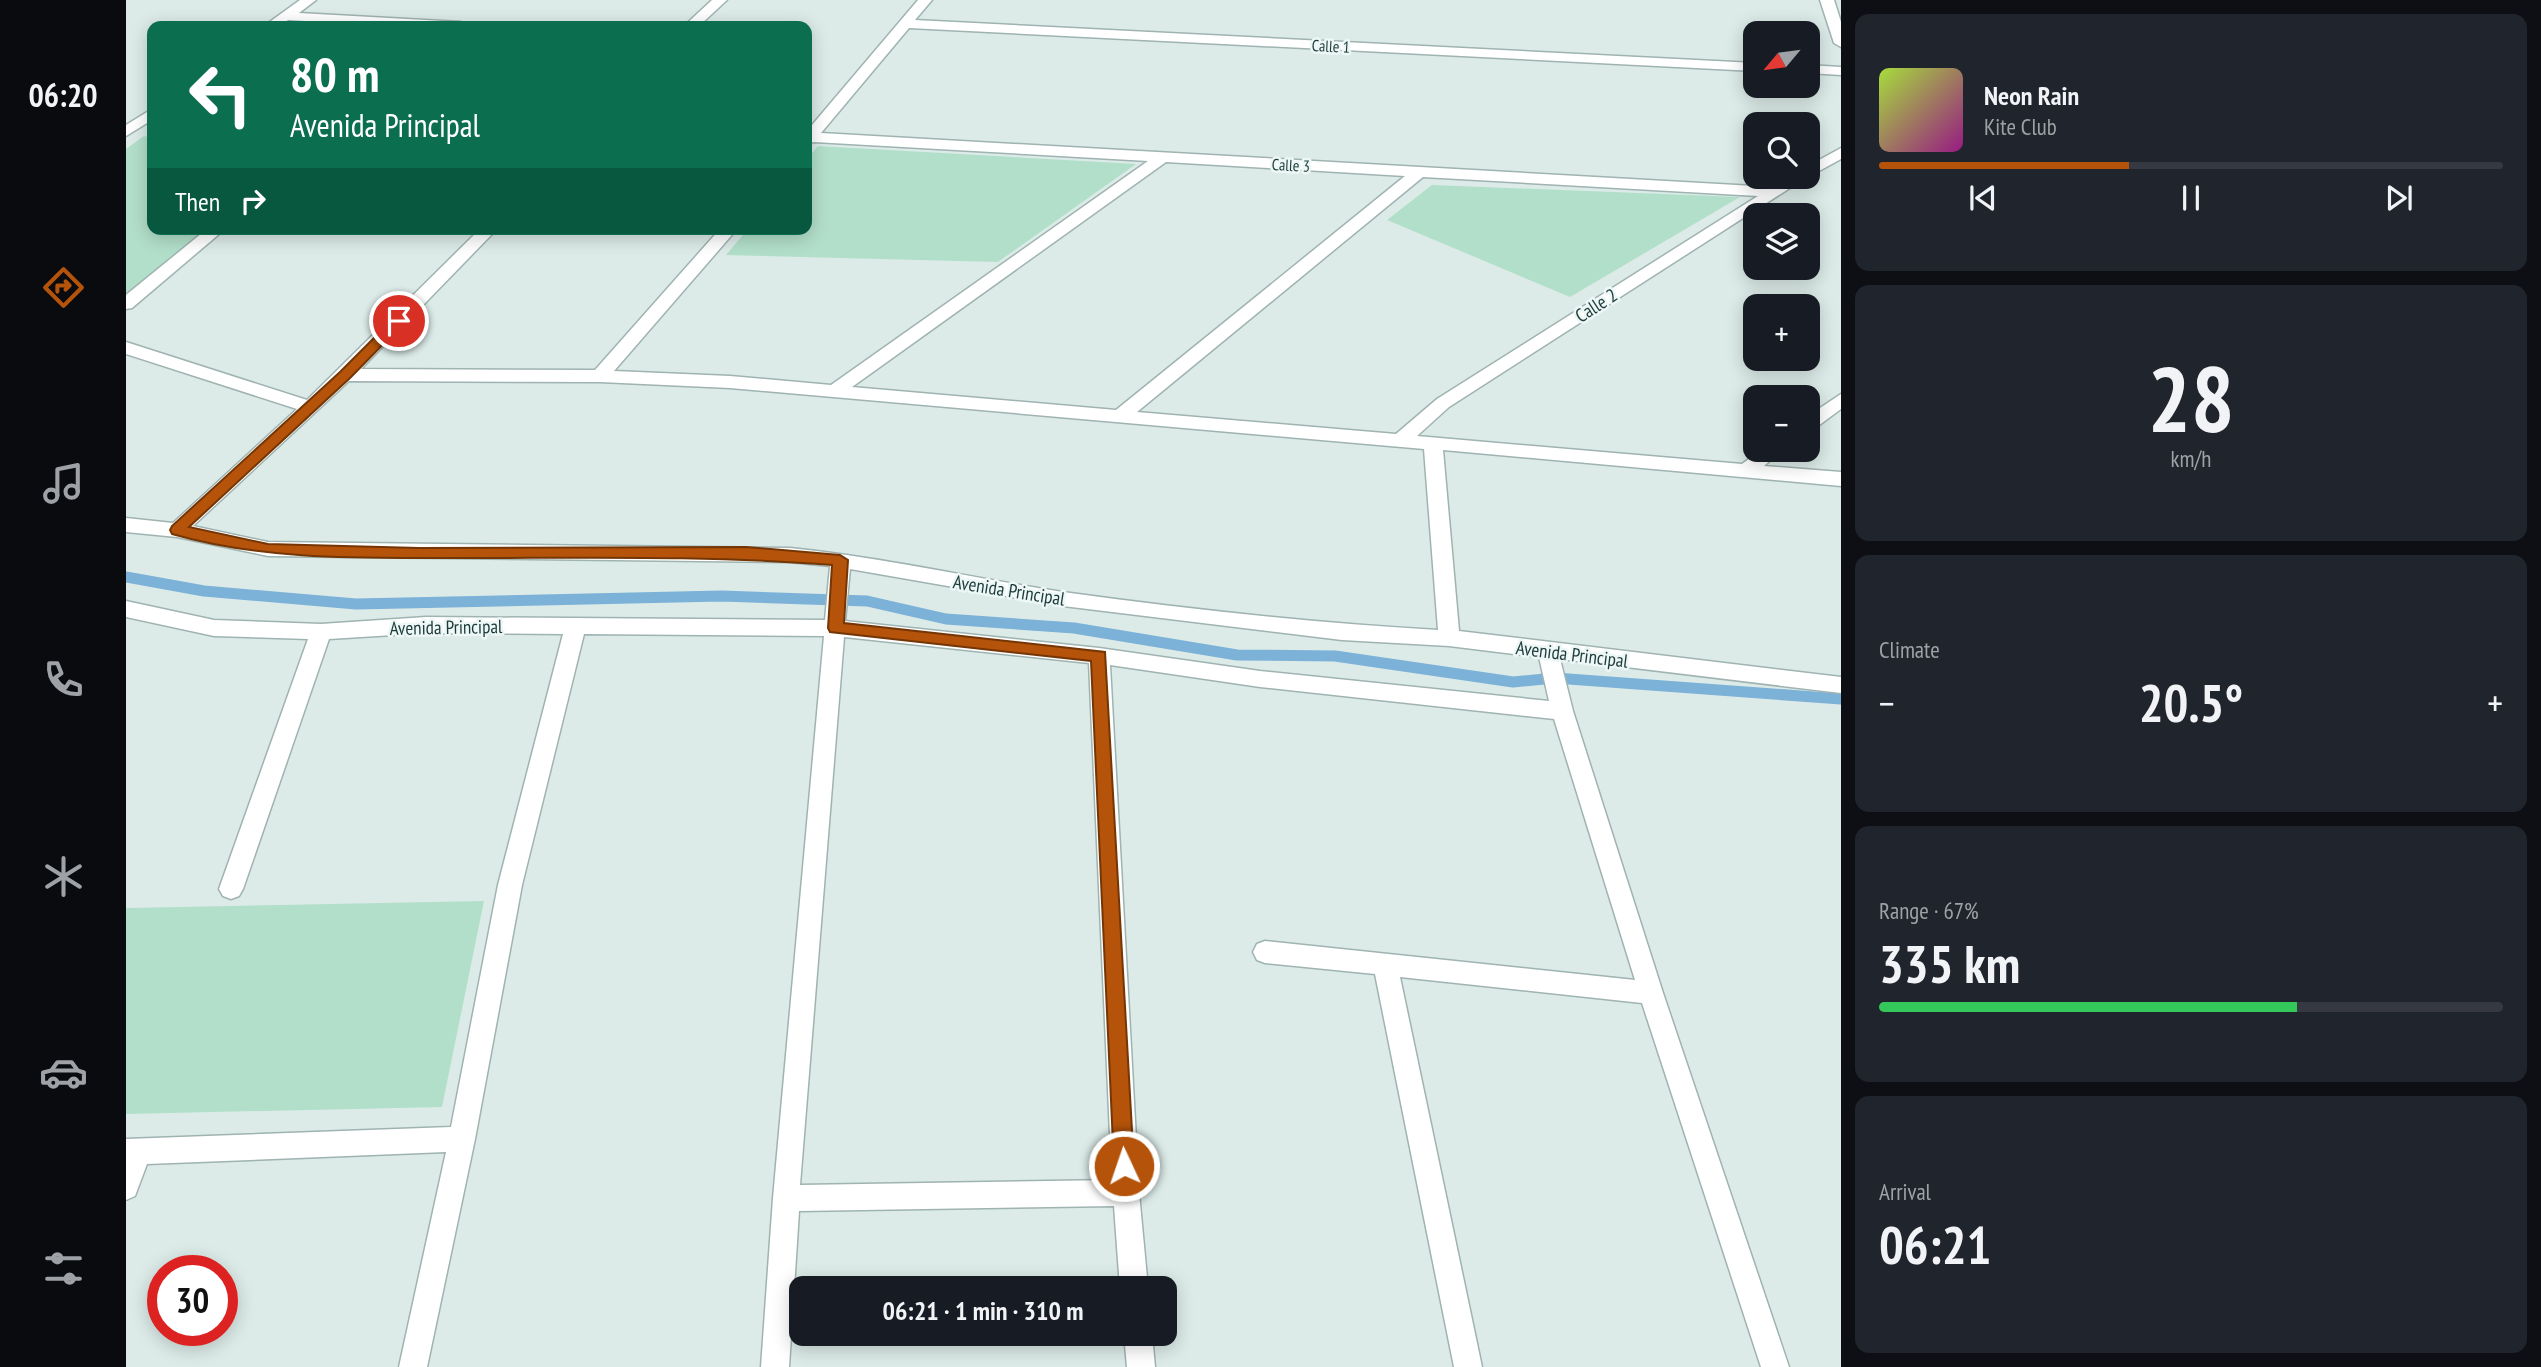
<!DOCTYPE html>
<meta charset="utf-8">
<style>
:root{--surface:#171b24;--page:#20242c;--text:#f1f3f6;--muted:#9ea1a6;--line:#363941;--accent:#b45309}
body{margin:0;font-family:"PT Sans Narrow",sans-serif;background:var(--page);color:var(--text);height:100vh;display:flex;flex-direction:column;font-size:26px;white-space:nowrap}
*{box-sizing:border-box;margin:0}
p{font-size:23px;color:var(--muted)}
.icon{flex:none;width:38px;height:38px;fill:none;stroke:currentColor;stroke-width:2;stroke-linecap:round;stroke-linejoin:round}
.map{position:relative;flex:1;overflow:hidden}
.panel{display:flex;flex-direction:column;gap:14px;padding:14px;background:#0d0f14;width:700px}
.panel>*{flex:none}
.guide{position:absolute;left:21px;top:21px;width:665px;height:214px;border-radius:14px;box-shadow:0 4px 18px #0003;background:#0b6e4f;color:#fff;overflow:hidden}
.needle{width:46px;rotate:241deg}
.fabs{position:absolute;left:1617px;top:21px;display:grid;gap:14px}
.fabs a{display:grid;place-items:center;width:77px;height:77px;border-radius:14px;background:var(--surface);box-shadow:0 4px 18px #0003;font-size:35px}
.speed{position:absolute;left:21px;top:1255px;display:flex;gap:14px;font-size:35px;font-weight:700;text-align:center}
.speed>*{display:grid;place-content:center;width:91px;height:91px;border-radius:50%;background:var(--surface);box-shadow:0 4px 18px #0003;line-height:1}
.speed .limit{border:10px solid #d22;background:#fff;color:#111}
.pin{position:absolute;display:grid;place-items:center;width:60px;height:60px;color:#fff;margin:-30px;border:4px solid #fff;border-radius:50%;box-shadow:0 2px 7px #0007}
.me{position:absolute;width:77px;margin:-38px;rotate:357deg;stroke-linejoin:round;filter:drop-shadow(0 0 5px #0008)}
.turn{display:flex;align-items:center;gap:24px;height:147px;padding:0 28px;font-size:32px}
.turn .icon{width:91px;height:91px;stroke-width:2.5}
.turn b{display:block;font-size:49px;line-height:60px}
.then{display:flex;align-items:center;height:66px;padding:0 28px;background:#0003;gap:14px;font-size:26px}
.big{font-size:52px;font-weight:800;line-height:1.1}
.panel .card{flex:1;display:flex;flex-direction:column;justify-content:center;gap:10px;min-width:0;padding:0 24px;border-radius:14px;background:var(--page)}
.panel .dial{align-items:center;gap:0}
.dial b{font-size:91px;line-height:1}
.song{display:flex;align-items:center;gap:21px}
.cover{width:84px;height:84px;border-radius:10px;background:linear-gradient(135deg,hsl(80 70% 55%),hsl(310 70% 35%))}
.played{height:7px;border-radius:4px;background:linear-gradient(90deg,var(--accent) 40%,var(--line) 40%)}
.keys{display:flex;justify-content:space-around;direction:ltr}
.heat{display:flex;justify-content:space-between;align-items:center;font-size:38px;direction:ltr}
.charge{height:10px;border-radius:5px;background:linear-gradient(90deg,#34c759 67%,var(--line) 0)}
.trip{position:absolute;left:663px;top:1276px;width:388px;height:70px;border-radius:14px;background:var(--surface);box-shadow:0 4px 18px #0003;font-weight:800;line-height:70px;text-align:center}
main{display:flex;flex:1;min-height:0}
.tab-bar{display:flex;flex-direction:column;width:126px;justify-content:space-around;align-items:center;background:#090b0e;color:var(--muted)}
.tab-bar .icon{width:49px;height:49px}
.tab-bar .active{color:var(--accent)}
.tab-bar b{font-size:32px;color:var(--text)}
.map>svg:first-child{display:block}
.green{fill:#b2dfca}
.lines{fill:none;stroke-linecap:round;stroke-linejoin:round}
.stream{stroke:#7cb1d8;stroke-width:11}
.street-casing{stroke:#9fb3b1;stroke-width:3}
.street{fill:#fff;fill-rule:evenodd}
.route{fill:#b45309;stroke:#753606;stroke-width:2}
.labels{text-anchor:middle;dominant-baseline:central;stroke-width:5;stroke-linejoin:round;paint-order:stroke}
.far-street-label{font-size:16px;fill:#1d3b3b;stroke:#edf7f5}
.street-label{font-size:19px;fill:#1d3b3b;stroke:#edf7f5}
</style>
<main>
<nav class="tab-bar">
<b>06:20</b>
<svg class="icon active" aria-label="directions" viewBox="0 0 24 24"><path d="M12 3l9 9-9 9-9-9zM9 14v-3h6M13 9l2 2-2 2"/></svg>
<svg class="icon" aria-label="music" viewBox="0 0 24 24"><path d="M9 18V5l10-2v13"/><circle cx="6" cy="18" r="3"/><circle cx="16" cy="16" r="3"/></svg>
<svg class="icon" aria-label="phone" viewBox="0 0 24 24"><path d="M5 4h4l2 5-3 2q2 4 5 5l2-3 5 2v4C11 20 4 13 5 4z"/></svg>
<svg class="icon" aria-label="climate" viewBox="0 0 24 24"><path d="M12 3v18M4 7l16 10M4 17L20 7"/></svg>
<svg class="icon" aria-label="car" viewBox="0 0 24 24"><path d="M5 17H2v-5l4-1 3-4h7l3 4 3 1v5h-3M9 17h6M6 11h13"/><circle cx="7" cy="17" r="2"/><circle cx="17" cy="17" r="2"/></svg>
<svg class="icon" aria-label="filters" viewBox="0 0 24 24"><path d="M4 7h16M4 17h16"/><circle cx="9" cy="7" r="2"/><circle cx="15" cy="17" r="2"/></svg>
</nav>
<div class="map">
<svg width="1715" height="1367" viewBox="0 0 1715 1367">
<rect width="100%" height="100%" fill="#dcebe8"/>
<g class="green">
<path d="M18,136L26,138V229H80L0,294V149Z"/>
<path d="M692,146L1010,164L872,262L600,255L622,229H681V159Z"/>
<path d="M1306,185L1614,197L1444,297L1261,220Z"/>
<path d="M358,901L316,1107L0,1114V908Z"/>
</g>
<g class="lines">
<path class="stream" d="M0,577L78,591L230,604L596,596L741,601L820,619L948,628L1111,655L1209,656L1387,682L1429,678L1715,699"/>
<defs>
<g id="street">
<path d="M174,0H190L173,13L335,22L342,26H267L162,20L154,26H138Z"/>
<path d="M586,0H601L573,26H558Z"/>
<path d="M792,0H806L789,20L1629,63V71L783,28L695,133L1646,187L1663,177H1681L1323,407L1291,436L1616,464L1635,450H1656L1638,466L1715,472V486L1317,450L1333,631L1715,677V693L1434,659L1447,711L1537,993L1663,1367H1635L1516,1003L1274,977L1356,1367H1328L1249,974L1139,963L1131,960L1127,952L1131,944L1139,941L1509,980L1428,719L1134,687L984,665L1013,1193L1022,1288H994L988,1206L673,1211L663,1367H635L647,1198L698,636L458,634L396,885L349,1139L301,1367H273L320,1152L21,1164L9,1196L0,1200V1139L325,1127L372,885L437,634L300,633L203,639L117,889L113,896L105,899L97,896L93,889L182,639L88,636L0,617V601L88,620L195,624L300,617L699,620L704,566L664,562L142,556L51,537L0,532V518L47,523L171,409L0,354V342L181,400L354,229H371L235,369L469,370L594,229H611L488,371L604,376L705,385L1022,161L688,142L681,144V131ZM1040,162L1279,176L990,410L726,387ZM1297,177L1632,196L1311,399L1270,434L1011,412ZM223,381L474,382L604,388L1298,449L1312,630C1187,623 1061,609 937,592C846,578 755,557 664,548L142,542L67,526ZM724,569L937,606L1216,640L1323,646L1413,657L1423,701L1134,671L973,648L719,621ZM718,637L963,663L986,1180L674,1185Z"/>
<path d="M1694,0H1708L1715,22V47L1708,43Z"/>
<path d="M1682,65L1715,67V75L1682,73Z"/>
<path d="M26,109V120L0,136V125Z"/>
<path d="M1715,148V159L1682,177V166Z"/>
<path d="M81,229H99L6,308L0,309V295Z"/>
<path d="M1715,394V409L1688,429L1682,431V416Z"/>
<path d="M998,1334H1026L1029,1367H1001Z"/>
</g>
</defs>
<use href="#street" class="street-casing"/>
<use href="#street" class="street"/>
</g>
<path class="route" d="M273,317L278,318V323L224,378L63,527L142,544L293,548L620,547L714,555L722,560L718,623L979,652L1008,1166L1005,1173L998,1176L991,1173L988,1166L965,661L704,632L702,628L706,565C583,555 459,558 335,558C238,558 140,561 46,534L44,530L46,526L214,372L268,318Z"/>
<g class="labels">
<g class="far-street-label">
<text transform="translate(1205 46) rotate(3)">Calle 1</text>
<text transform="translate(1165 165) rotate(3)">Calle 3</text>
</g>
<g class="street-label">
<text transform="translate(1470 305) rotate(-33)">Calle 2</text>
<text transform="translate(883 590) rotate(9)">Avenida Principal</text>
<text transform="translate(320 627) rotate(-1)">Avenida Principal</text>
<text transform="translate(1446 654) rotate(7)">Avenida Principal</text>
</g>
</g>
</svg>
<div class="fabs">
<a><svg class="needle" viewBox="-14 -14 28 28"><path d="M0-13l5 13h-10z" fill="#e53935"/><path d="M0 13l5-13h-10z" fill="#9ea1a6"/></svg></a>
<a><svg class="icon" aria-label="search" viewBox="0 0 24 24"><circle cx="10" cy="10" r="6"/><path d="M15 15l6 6"/></svg></a>
<a><svg class="icon" aria-label="layers" viewBox="0 0 24 24"><path d="M12 4l9 5-9 5-9-5zM3 14l9 5 9-5"/></svg></a>
<a>+</a>
<a>−</a>
</div>
<div class="speed"><div class="limit">30</div></div>
<div class="pin" style="left:273px;top:321px;background:#d93025"><svg class="icon" aria-label="arrive" viewBox="0 0 24 24"><path d="M6 21V4h12l-3 4 3 4H6"/></svg></div>
<svg class="me" style="left:998px;top:1166px" viewBox="-20 -20 40 40"><circle r="17" fill="#b45309" stroke="#fff" stroke-width="3"/><path d="M0-11L8 9 0 5-8 9z" fill="#fff"/></svg>
<div class="trip">06:21 · 1 min · 310 m</div>
<div class="guide">
<div class="turn"><svg class="icon" aria-label="left" viewBox="0 0 24 24"><path d="M17 20v-9H6M10 6l-5 5 5 5"/></svg><div><b>80 m</b>Avenida Principal</div></div>
<div class="then">Then<svg class="icon" aria-label="right" viewBox="0 0 24 24"><path d="M7 20v-9h11M14 6l5 5-5 5"/></svg></div>
</div>
</div>
<section class="panel">
<div class="card">
<div class="song"><i class="cover"></i><div><b>Neon Rain</b><p>Kite Club</p></div></div>
<div class="played"></div>
<div class="keys"><svg class="icon" aria-label="previous" viewBox="0 0 24 24"><path d="M18 5L8 12l10 7zM5 5v14"/></svg><svg class="icon" aria-label="pause" viewBox="0 0 24 24"><path d="M8 5v14M16 5v14"/></svg><svg class="icon" aria-label="next" viewBox="0 0 24 24"><path d="M6 5l10 7-10 7zM19 5v14"/></svg></div>
</div>
<div class="card dial"><b>28</b><p>km/h</p></div>
<div class="card"><p>Climate</p>
<div class="heat"><a>−</a><b class="big">20.5°</b><a>+</a></div>
</div>
<div class="card"><p>Range · 67%</p><b class="big">335 km</b><div class="charge"></div></div>
<div class="card"><p>Arrival</p><b class="big">06:21</b></div>
</section>
</main>
